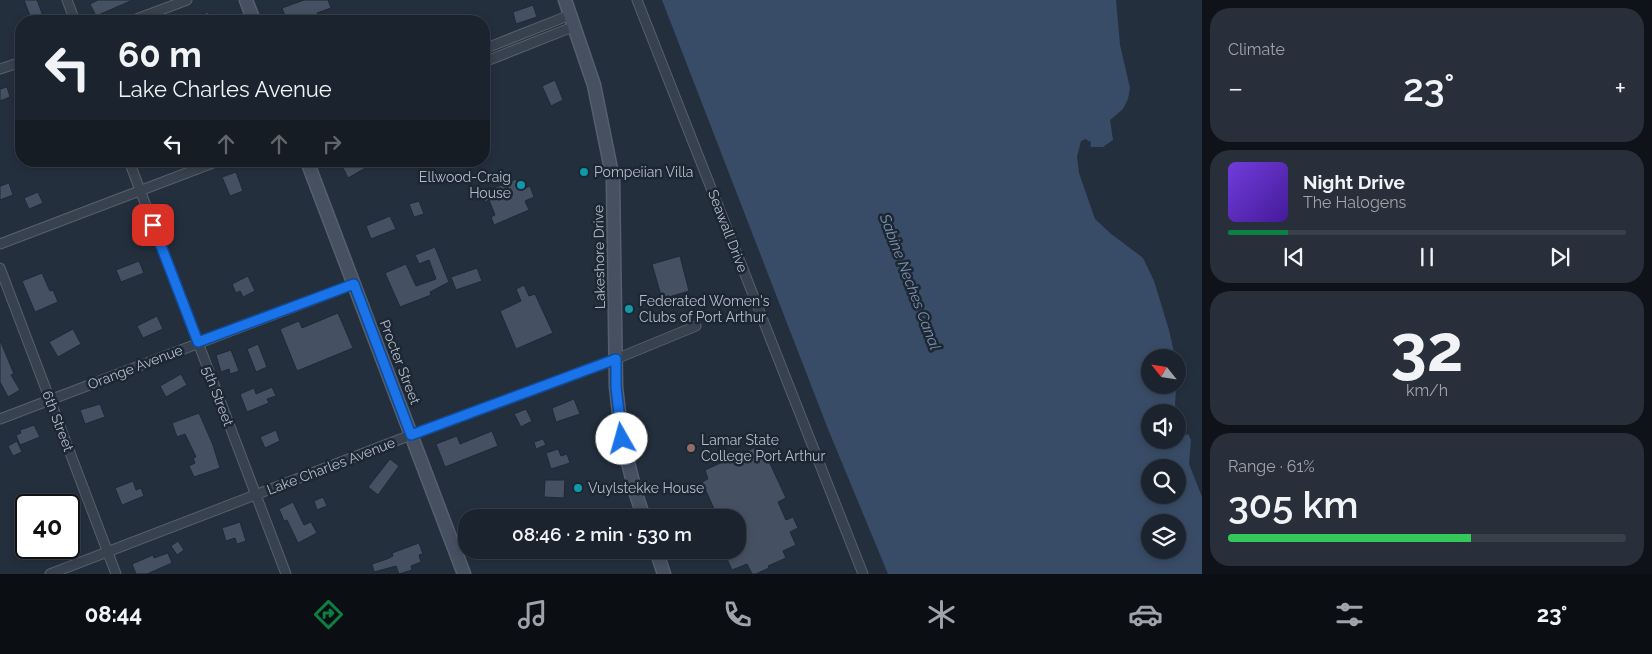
<!DOCTYPE html>
<meta charset="utf-8">
<style>
:root{--surface:#1b232e;--page:#282f3a;--text:#f1f3f6;--muted:#a0a4aa;--line:#39404a;--accent:#0b8043}
body{margin:0;font-family:Raleway,sans-serif;background:var(--page);color:var(--text);height:100vh;display:flex;flex-direction:column;font-size:19px;white-space:nowrap}
*{box-sizing:border-box;margin:0}
p{font-size:16px;color:var(--muted)}
.icon{flex:none;width:28px;height:28px;fill:none;stroke:currentColor;stroke-width:2;stroke-linecap:round;stroke-linejoin:round}
.map{position:relative;flex:1;overflow:hidden}
.details{display:flex;flex-direction:column;gap:8px;padding:8px;background:#0f1319;width:450px}
.details>*{flex:none}
.banner{position:absolute;left:15px;top:15px;width:475px;height:152px;border-radius:20px;box-shadow:0 2px 8px #0003,0 0 0 1px var(--line);background:#1b232e;color:var(--text);overflow:hidden}
.needle{width:32px;rotate:300deg}
.fabs{position:absolute;left:1141px;top:349px;display:grid;gap:10px}
.fabs a{display:grid;place-items:center;width:45px;height:45px;border-radius:50%;background:var(--surface);box-shadow:0 2px 8px #0003,0 0 0 1px var(--line);font-size:25px}
.speed{position:absolute;left:15px;top:494px;display:flex;gap:10px;font-size:25px;font-weight:700;text-align:center}
.speed>*{display:grid;place-content:center;width:65px;height:65px;border-radius:50%;background:var(--surface);box-shadow:0 2px 8px #0003,0 0 0 1px var(--line);line-height:1}
.speed .limit{border:2px solid #111;border-radius:8px;background:#fff;color:#111}
.pin{position:absolute;display:grid;place-items:center;width:42px;height:42px;color:#fff;margin:-21px;border-radius:10px;box-shadow:0 2px 8px #0006}
.me{position:absolute;width:55px;margin:-28px;rotate:353deg;stroke-linejoin:round;filter:drop-shadow(0 0 4px #0008)}
.turn{display:flex;align-items:center;gap:18px;height:105px;padding:0 20px;font-size:22px}
.turn .icon{width:65px;height:65px;stroke-width:2.5}
.turn b{display:block;font-size:35px;line-height:42px}
.lanes{display:flex;align-items:center;height:48px;padding:0 20px;background:#0003;justify-content:center;gap:25px;direction:ltr}
.lanes .off{opacity:.35}
.big{font-size:38px;font-weight:600;line-height:1.1}
.details .widget{flex:1;display:flex;flex-direction:column;justify-content:center;gap:8px;min-width:0;padding:0 18px;border-radius:20px;background:var(--page)}
.details .dial{align-items:center;gap:0}
.dial b{font-size:65px;line-height:1}
.song{display:flex;align-items:center;gap:15px}
.cover{width:60px;height:60px;border-radius:8px;background:linear-gradient(135deg,hsl(260 70% 55%),hsl(260 70% 35%))}
.played{height:5px;border-radius:2px;background:linear-gradient(90deg,var(--accent) 15%,var(--line) 15%)}
.keys{display:flex;justify-content:space-around;direction:ltr}
.heat{display:flex;justify-content:space-between;align-items:center;font-size:28px;direction:ltr}
.charge{height:8px;border-radius:4px;background:linear-gradient(90deg,#34c759 61%,var(--line) 0)}
.trip{position:absolute;left:458px;top:509px;width:288px;height:50px;border-radius:20px;background:var(--surface);box-shadow:0 2px 8px #0003,0 0 0 1px var(--line);font-weight:600;line-height:50px;text-align:center}
.dock{display:flex;height:80px;justify-content:space-around;align-items:center;background:#0b0e12;color:var(--muted)}
.dock .icon{width:35px;height:35px}
.dock .current{color:var(--accent)}
.dock b{font-size:22px;color:var(--text)}
main{display:flex;flex:1;min-height:0}
.map>svg:first-child{display:block}
.water{fill:#394c67;fill-rule:evenodd}
.pier{fill:#242f3e}
.building{fill:#455162;stroke:#1f2835}
.lines{fill:none;stroke-linecap:round;stroke-linejoin:round}
.street-casing{stroke:#565f6c;stroke-width:11}
.secondary-casing{stroke:#565f6c;stroke-width:15}
.street{stroke:#38414e;stroke-width:9}
.secondary{stroke:#465061;stroke-width:12}
.route-casing{stroke:#114b97;stroke-width:12}
.route{stroke:#1a73e8;stroke-width:9}
.culture-dot{fill:#0f9aa8;stroke:#1d2633;stroke-width:2}
.education-dot{fill:#8d6e63;stroke:#1d2633;stroke-width:2}
.labels{text-anchor:middle;dominant-baseline:central;stroke-width:5;stroke-linejoin:round;paint-order:stroke}
.poi-label{font-size:14px;fill:#b4bcc9;stroke:#1d2633;text-anchor:start}
.street-label{font-size:14px;fill:#b4bcc9;stroke:#1d2633}
.water-label{font-size:15px;font-style:italic;fill:#7c92b1;stroke:#1d2633}
</style>
<main>
<div class="map">
<svg width="1202" height="574" viewBox="0 0 1202 574">
<rect width="100%" height="100%" fill="#242f3e"/>
<path class="water" d="M662,0H1116L1120,45L1130,88L1128,99L1123,109L1110,120L1113,140L1103,147H1087L1086,168L1100,215L1149,255L1183,355L1185,427L1191,440L1189,464L1202,497V574H888L828,429ZM1150,358H1178V385H1150ZM1150,412H1178V440H1150ZM1150,468H1178V495H1150ZM1150,522H1178V550H1150Z"/>
<path class="pier" d="M1085,139L1091,142L1088,167L1102,213L1151,253L1171,303L1186,354L1185,402L1187,426L1191,434L1185,435L1175,405L1178,358L1175,357L1169,330L1154,281L1143,258L1110,233L1095,219L1079,173L1077,157L1081,141Z"/>
<g class="building">
<path d="M24,0H37L45,21H32Z"/>
<path d="M98,0H133L96,16L90,4Z"/>
<path d="M304,0H328L331,8L317,13L320,21H287L282,8Z"/>
<path d="M533,5L537,17L516,24L513,12Z"/>
<path d="M208,12L212,21H187Z"/>
<path d="M555,80L563,100L551,106L542,86Z"/>
<path d="M7,87L10,97L0,101V89Z"/>
<path d="M345,161H378L348,178L341,164Z"/>
<path d="M236,172L243,191L230,196L222,177Z"/>
<path d="M516,179L521,190L530,186L534,197L525,201L529,210L494,225L491,217L495,215L489,200L485,202L482,193Z"/>
<path d="M9,183L13,195L0,200V186Z"/>
<path d="M38,192L43,203L29,209L24,198Z"/>
<path d="M419,201L424,214L414,217L409,204Z"/>
<path d="M390,216L396,229L371,239L366,226Z"/>
<path d="M435,247L449,282L430,292L431,295L400,307L385,273L406,264L416,286L436,279L429,260L419,264L415,255Z"/>
<path d="M680,256L689,291L662,299L652,264Z"/>
<path d="M139,261L144,273L121,282L116,270Z"/>
<path d="M477,268L482,281L456,290L451,277Z"/>
<path d="M42,273L50,291L53,290L58,302L35,312L22,281Z"/>
<path d="M248,276L255,291L243,297L240,291L236,293L232,284Z"/>
<path d="M524,285L529,296L535,294L553,333L516,349L500,311L521,301L516,289Z"/>
<path d="M338,313L353,348L297,371L280,329L299,321L302,328Z"/>
<path d="M157,316L163,329L143,338L137,326Z"/>
<path d="M73,329L81,344L58,357L49,342Z"/>
<path d="M0,340L14,374L11,375L20,390L8,397L0,382Z"/>
<path d="M258,344L267,367L256,372L247,349Z"/>
<path d="M231,350L239,371L230,374L229,369L221,372L216,355Z"/>
<path d="M181,374L187,385L166,397L160,386Z"/>
<path d="M272,387L276,396L267,399L269,403L247,412L240,394L254,388L256,394Z"/>
<path d="M574,399L580,414L556,422L552,408Z"/>
<path d="M100,404L105,417L85,424L80,410Z"/>
<path d="M526,409L532,421L521,427L514,414Z"/>
<path d="M199,413L213,445L220,468L194,477L189,466L195,463L193,458L196,457L185,434L177,437L172,423Z"/>
<path d="M34,425L40,437L20,445L16,435L21,433L20,430Z"/>
<path d="M276,430L280,441L265,448L260,437Z"/>
<path d="M492,431L498,446L445,467L436,444L457,436L460,444Z"/>
<path d="M543,439L546,445L536,449L534,442Z"/>
<path d="M17,441L22,452L13,456L8,446Z"/>
<path d="M758,446L763,458L767,457L786,498L778,502L786,520L793,517L798,528L790,532L796,545L783,551L786,558L768,566L769,568L756,574H752L747,564L732,570L723,550H736V518H718L702,482L708,479L705,470Z"/>
<path d="M558,449L561,456L567,454L570,463L551,469L546,453Z"/>
<path d="M390,459L399,466L378,495L368,487Z"/>
<path d="M545,480H565L564,498L544,497Z"/>
<path d="M133,481L136,490L141,488L144,496L122,505L115,488Z"/>
<path d="M323,497L327,506L317,510L314,501Z"/>
<path d="M293,502L304,525L311,522L317,533L298,543L287,520L284,521L279,509Z"/>
<path d="M240,522L246,541L237,544L235,538L226,541L222,528Z"/>
<path d="M178,541L184,550L177,555L171,546Z"/>
<path d="M419,543L423,554L419,555L421,562L411,566L412,570L399,574L396,566L374,572L372,564L387,559L393,556L392,553Z"/>
<path d="M483,550H513V553L486,560Z"/>
<path d="M168,553L172,563L147,574H136L132,564L153,555L154,558Z"/>
</g>
<g class="lines">
<defs>
<g id="street">
<path d="M67,0L75,21"/>
<path d="M637,0L863,574"/>
<path d="M131,21L187,0"/>
<path d="M484,49L570,15"/>
<path d="M484,62L575,26"/>
<path d="M0,69L21,62"/>
<path d="M129,161L286,574"/>
<path d="M0,244L218,161"/>
<path d="M0,268L116,574"/>
<path d="M0,419L354,284"/>
<path d="M50,574L411,435L616,359L696,326"/>
</g>
<g id="secondary">
<path d="M246,0L254,21"/>
<path d="M565,0L594,85L613,179L616,387L622,439L636,494L644,518"/>
<path d="M307,161L464,574"/>
<path d="M656,550L664,574"/>
</g>
</defs>
<use href="#street" class="street-casing"/>
<use href="#secondary" class="secondary-casing"/>
<use href="#street" class="street"/>
<use href="#secondary" class="secondary"/>
</g>
<g class="lines">
<defs>
<path id="route" d="M153,225L198,342L354,284L411,435L616,359V387L622,439"/>
</defs>
<use href="#route" class="route-casing"/>
<use href="#route" class="route"/>
</g>
<g class="culture-dot">
<circle cx="584" cy="172" r="5"/>
<circle cx="521" cy="185" r="5"/>
<circle cx="629" cy="309" r="5"/>
<circle cx="578" cy="488" r="5"/>
</g>
<circle class="education-dot" cx="691" cy="448" r="5"/>
<g class="labels">
<g class="poi-label">
<text x="594" y="172">Pompeiian Villa</text>
<text x="511" y="177" text-anchor="end">Ellwood-Craig<tspan x="511" dy="16">House</tspan></text>
<text x="639" y="301">Federated Women's<tspan x="639" dy="16">Clubs of Port Arthur</tspan></text>
<text x="701" y="440">Lamar State<tspan x="701" dy="16">College Port Arthur</tspan></text>
<text x="588" y="488">Vuylstekke House</text>
</g>
<g class="street-label">
<text transform="translate(728 231) rotate(69)">Seawall Drive</text>
<text transform="translate(599 257) rotate(-91)">Lakeshore Drive</text>
<text transform="translate(400 362) rotate(69)">Procter Street</text>
<text transform="translate(135 367) rotate(-21)">Orange Avenue</text>
<text transform="translate(218 396) rotate(69)">5th Street</text>
<text transform="translate(58 421) rotate(69)">6th Street</text>
<text transform="translate(331 466) rotate(-21)">Lake Charles Avenue</text>
</g>
<g class="water-label">
<text transform="translate(910 282) rotate(69)">Sabine Neches Canal</text>
</g>
</g>
</svg>
<div class="fabs">
<a><svg class="needle" viewBox="-14 -14 28 28"><path d="M0-13l5 13h-10z" fill="#e53935"/><path d="M0 13l5-13h-10z" fill="#a0a4aa"/></svg></a>
<a><svg class="icon" aria-label="sound" viewBox="0 0 24 24"><path d="M4 9h4l5-4v14l-5-4H4zM17 9q2 3 0 6"/></svg></a>
<a><svg class="icon" aria-label="search" viewBox="0 0 24 24"><circle cx="10" cy="10" r="6"/><path d="M15 15l6 6"/></svg></a>
<a><svg class="icon" aria-label="layers" viewBox="0 0 24 24"><path d="M12 4l9 5-9 5-9-5zM3 14l9 5 9-5"/></svg></a>
</div>
<div class="speed"><div class="limit">40</div></div>
<div class="pin" style="left:153px;top:225px;background:#d93025"><svg class="icon" aria-label="arrive" viewBox="0 0 24 24"><path d="M6 21V4h12l-3 4 3 4H6"/></svg></div>
<svg class="me" style="left:622px;top:439px" viewBox="-20 -20 40 40"><circle r="19" fill="#fff"/><path d="M0-13L10 11 0 6-10 11z" fill="#1a73e8"/></svg>
<div class="trip">08:46 · 2 min · 530 m</div>
<div class="banner">
<div class="turn"><svg class="icon" aria-label="left" viewBox="0 0 24 24"><path d="M17 20v-9H6M10 6l-5 5 5 5"/></svg><div><b>60 m</b>Lake Charles Avenue</div></div>
<div class="lanes"><svg class="icon" aria-label="left" viewBox="0 0 24 24"><path d="M17 20v-9H6M10 6l-5 5 5 5"/></svg><svg class="icon off" aria-label="ahead" viewBox="0 0 24 24"><path d="M12 20V5M6 11l6-6 6 6"/></svg><svg class="icon off" aria-label="ahead" viewBox="0 0 24 24"><path d="M12 20V5M6 11l6-6 6 6"/></svg><svg class="icon off" aria-label="right" viewBox="0 0 24 24"><path d="M7 20v-9h11M14 6l5 5-5 5"/></svg></div>
</div>
</div>
<section class="details">
<div class="widget"><p>Climate</p>
<div class="heat"><a>−</a><b class="big">23°</b><a>+</a></div>
</div>
<div class="widget">
<div class="song"><i class="cover"></i><div><b>Night Drive</b><p>The Halogens</p></div></div>
<div class="played"></div>
<div class="keys"><svg class="icon" aria-label="previous" viewBox="0 0 24 24"><path d="M18 5L8 12l10 7zM5 5v14"/></svg><svg class="icon" aria-label="pause" viewBox="0 0 24 24"><path d="M8 5v14M16 5v14"/></svg><svg class="icon" aria-label="next" viewBox="0 0 24 24"><path d="M6 5l10 7-10 7zM19 5v14"/></svg></div>
</div>
<div class="widget dial"><b>32</b><p>km/h</p></div>
<div class="widget"><p>Range · 61%</p><b class="big">305 km</b><div class="charge"></div></div>
</section>
</main>
<nav class="dock">
<b>08:44</b>
<svg class="icon current" aria-label="directions" viewBox="0 0 24 24"><path d="M12 3l9 9-9 9-9-9zM9 14v-3h6M13 9l2 2-2 2"/></svg>
<svg class="icon" aria-label="music" viewBox="0 0 24 24"><path d="M9 18V5l10-2v13"/><circle cx="6" cy="18" r="3"/><circle cx="16" cy="16" r="3"/></svg>
<svg class="icon" aria-label="phone" viewBox="0 0 24 24"><path d="M5 4h4l2 5-3 2q2 4 5 5l2-3 5 2v4C11 20 4 13 5 4z"/></svg>
<svg class="icon" aria-label="climate" viewBox="0 0 24 24"><path d="M12 3v18M4 7l16 10M4 17L20 7"/></svg>
<svg class="icon" aria-label="car" viewBox="0 0 24 24"><path d="M5 17H2v-5l4-1 3-4h7l3 4 3 1v5h-3M9 17h6M6 11h13"/><circle cx="7" cy="17" r="2"/><circle cx="17" cy="17" r="2"/></svg>
<svg class="icon" aria-label="filters" viewBox="0 0 24 24"><path d="M4 7h16M4 17h16"/><circle cx="9" cy="7" r="2"/><circle cx="15" cy="17" r="2"/></svg>
<b>23°</b>
</nav>
